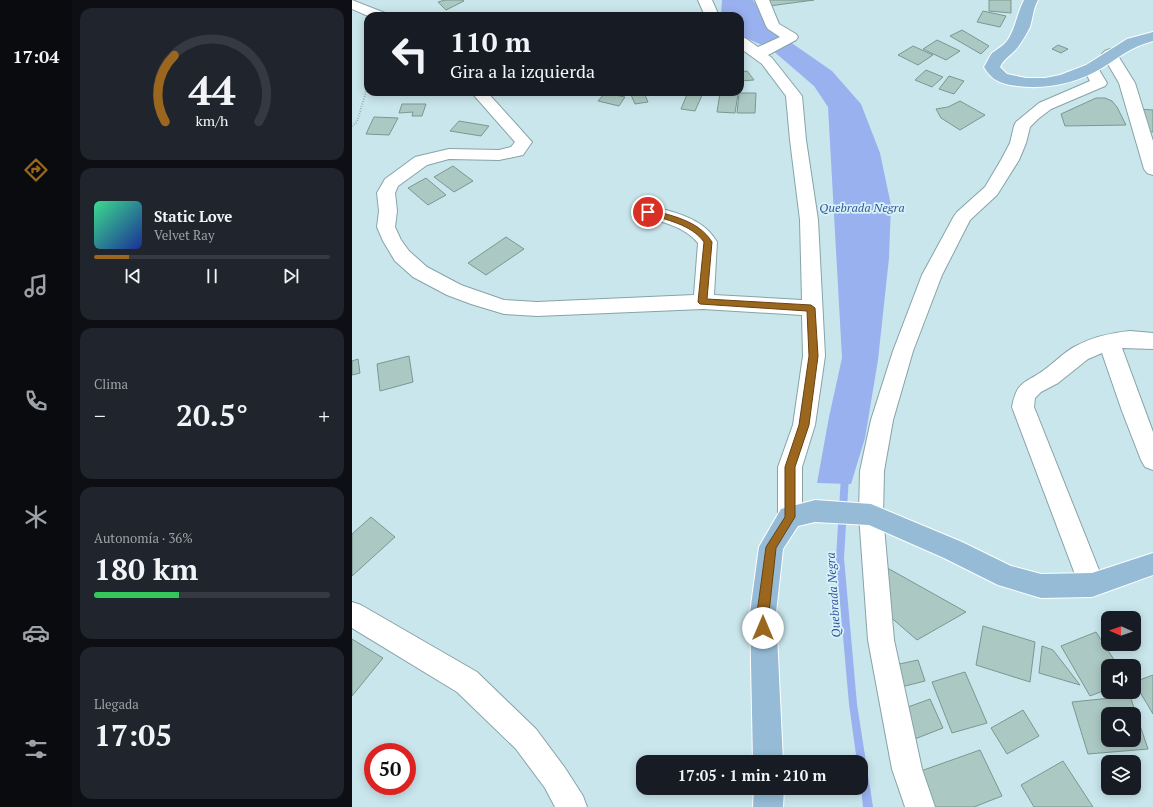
<!DOCTYPE html>
<html lang="es">
<meta charset="utf-8">
<style>
:root{--surface:#171b24;--page:#20242c;--text:#f1f3f6;--muted:#9ea1a6;--line:#363941;--accent:#9b671e}
body{margin:0;font-family:"PT Serif",serif;background:var(--page);color:var(--text);height:100vh;display:flex;flex-direction:column;font-size:15px;white-space:nowrap}
*{box-sizing:border-box;margin:0}
p{font-size:13px;color:var(--muted)}
.icon{flex:none;width:22px;height:22px;fill:none;stroke:currentColor;stroke-width:2;stroke-linecap:round;stroke-linejoin:round}
.map{position:relative;flex:1;overflow:hidden}
.drawer{display:flex;flex-direction:column;gap:8px;padding:8px;background:#0d0f14;width:280px}
.drawer>*{flex:none}
.guide{position:absolute;left:12px;top:12px;width:380px;height:84px;border-radius:12px;box-shadow:0 2px 10px #0003;background:#171b24;color:var(--text);overflow:hidden}
.needle{width:26px;rotate:272deg}
.buttons{position:absolute;left:749px;top:611px;display:grid;gap:8px}
.buttons a{display:grid;place-items:center;width:40px;height:40px;border-radius:8px;background:var(--surface);box-shadow:0 2px 10px #0003;font-size:20px}
.speed{position:absolute;left:12px;top:743px;display:flex;gap:8px;font-size:20px;font-weight:700;text-align:center}
.speed>*{display:grid;place-content:center;width:52px;height:52px;border-radius:50%;background:var(--surface);box-shadow:0 2px 10px #0003;line-height:1}
.speed .limit{border:6px solid #d22;background:#fff;color:#111}
.pin{position:absolute;display:grid;place-items:center;width:34px;height:34px;color:#fff;margin:-17px;border:2px solid #fff;border-radius:50%;box-shadow:0 1px 4px #0007}
.me{position:absolute;width:44px;margin:-22px;rotate:0deg;stroke-linejoin:round;filter:drop-shadow(0 0 3px #0008)}
.turn{display:flex;align-items:center;gap:14px;height:84px;padding:0 20px;font-size:18px}
.turn .icon{width:52px;height:52px;stroke-width:2.5}
.turn b{display:block;font-size:28px;line-height:34px}
.big{font-size:30px;font-weight:800;line-height:1.1}
.drawer .widget{flex:1;display:flex;flex-direction:column;justify-content:center;gap:6px;min-width:0;padding:0 14px;border-radius:12px;background:var(--page)}
.drawer .dial{align-items:center;gap:0}
.dial svg{height:104px;overflow:visible;fill:none;stroke:var(--line);stroke-width:7;stroke-linecap:round;text-anchor:middle}
.dial text{fill:var(--text);stroke:none}
.song{display:flex;align-items:center;gap:12px}
.cover{width:48px;height:48px;border-radius:6px;background:linear-gradient(135deg,hsl(150 70% 55%),hsl(230 70% 35%))}
.played{height:4px;border-radius:2px;background:linear-gradient(90deg,var(--accent) 15%,var(--line) 15%)}
.keys{display:flex;justify-content:space-around;direction:ltr}
.heat{display:flex;justify-content:space-between;align-items:center;font-size:22px;direction:ltr}
.charge{height:6px;border-radius:3px;background:linear-gradient(90deg,#34c759 36%,var(--line) 0)}
.trip{position:absolute;left:284px;top:755px;width:232px;height:40px;border-radius:12px;background:var(--surface);box-shadow:0 2px 10px #0003;font-weight:800;line-height:40px;text-align:center}
main{display:flex;flex:1;min-height:0}
.menu{display:flex;flex-direction:column;width:72px;justify-content:space-around;align-items:center;background:#090b0e;color:var(--muted)}
.menu .icon{width:28px;height:28px}
.menu .current{color:var(--accent)}
.menu b{font-size:18px;color:var(--text)}
.map>svg:first-child{display:block}
.water{fill:#9ab1f0}
.lines{fill:none;stroke-linecap:round;stroke-linejoin:round}
.stream{fill:#9ab1f0;fill-rule:evenodd}
.building{fill:#acc8c3;stroke:#7b9792;fill-rule:evenodd}
.minor-casing{stroke:#87a3a8;stroke-width:2}
.major-casing{stroke:#fff;stroke-width:2}
.path{stroke:#74888d;stroke-width:2;stroke-dasharray:0.5 2;stroke-linecap:butt}
.minor{fill:#fff;fill-rule:evenodd}
.major{fill:#95bbd6;fill-rule:evenodd}
.route{fill:#9b671e;stroke:#654314}
.labels{text-anchor:middle;dominant-baseline:central;stroke-width:3.5;stroke-linejoin:round;paint-order:stroke}
.water-label{font-size:12px;font-style:italic;fill:#3a509b;stroke:#d6f3fa}
</style>
<main>
<nav class="menu">
<b>17:04</b>
<svg class="icon current" aria-label="directions" viewBox="0 0 24 24"><path d="M12 3l9 9-9 9-9-9zM9 14v-3h6M13 9l2 2-2 2"/></svg>
<svg class="icon" aria-label="music" viewBox="0 0 24 24"><path d="M9 18V5l10-2v13"/><circle cx="6" cy="18" r="3"/><circle cx="16" cy="16" r="3"/></svg>
<svg class="icon" aria-label="phone" viewBox="0 0 24 24"><path d="M5 4h4l2 5-3 2q2 4 5 5l2-3 5 2v4C11 20 4 13 5 4z"/></svg>
<svg class="icon" aria-label="climate" viewBox="0 0 24 24"><path d="M12 3v18M4 7l16 10M4 17L20 7"/></svg>
<svg class="icon" aria-label="car" viewBox="0 0 24 24"><path d="M5 17H2v-5l4-1 3-4h7l3 4 3 1v5h-3M9 17h6M6 11h13"/><circle cx="7" cy="17" r="2"/><circle cx="17" cy="17" r="2"/></svg>
<svg class="icon" aria-label="filters" viewBox="0 0 24 24"><path d="M4 7h16M4 17h16"/><circle cx="9" cy="7" r="2"/><circle cx="15" cy="17" r="2"/></svg>
</nav>
<section class="drawer">
<div class="widget dial"><svg viewBox="0 0 100 80">
<path d="M14 69A42 42 0 1 1 86 69"/>
<path d="M14 69A42 42 0 0 1 21 18" stroke="#9b671e"/>
<text x="50" y="56" font-size="32" font-weight="700">44</text>
<text x="50" y="72" font-size="11">km/h</text>
</svg></div>
<div class="widget">
<div class="song"><i class="cover"></i><div><b>Static Love</b><p>Velvet Ray</p></div></div>
<div class="played"></div>
<div class="keys"><svg class="icon" aria-label="previous" viewBox="0 0 24 24"><path d="M18 5L8 12l10 7zM5 5v14"/></svg><svg class="icon" aria-label="pause" viewBox="0 0 24 24"><path d="M8 5v14M16 5v14"/></svg><svg class="icon" aria-label="next" viewBox="0 0 24 24"><path d="M6 5l10 7-10 7zM19 5v14"/></svg></div>
</div>
<div class="widget"><p>Clima</p>
<div class="heat"><a>−</a><b class="big">20.5°</b><a>+</a></div>
</div>
<div class="widget"><p>Autonomía · 36%</p><b class="big">180 km</b><div class="charge"></div></div>
<div class="widget"><p>Llegada</p><b class="big">17:05</b></div>
</section>
<div class="map">
<svg width="801" height="807" viewBox="0 0 801 807">
<rect width="100%" height="100%" fill="#c9e6ec"/>
<path class="water" d="M370,0H401L418,28L480,71L509,104L528,153L539,205L537,258L526,360L513,438L499,484L465,483L477,417L490,358L476,107L462,86L419,49L394,38L388,32V16H372L369,14Z"/>
<g class="lines">
<path class="stream" d="M493,473L496,474L497,476L492,558L505,704L521,807H511L509,788V762H505L497,704L484,558L489,476L490,474Z"/>
</g>
<g class="building">
<path d="M93,0H110L112,1L94,10L86,2Z"/>
<path d="M414,0H462L417,6Z"/>
<path d="M637,0H659V13L637,11Z"/>
<path d="M631,11L654,16L648,27L625,22Z"/>
<path d="M82,13H86L106,16H75Z"/>
<path d="M610,30L637,46L629,54L598,36Z"/>
<path d="M585,40L608,51L594,60L571,49Z"/>
<path d="M706,45L716,49L709,53L700,49Z"/>
<path d="M561,46L581,55L566,65L546,55Z"/>
<path d="M574,70L591,77L580,87L563,80Z"/>
<path d="M395,71L402,80L388,81V72Z"/>
<path d="M597,76L612,81L602,94L587,89Z"/>
<path d="M283,92H296L293,95L296,102L283,104L279,95Z"/>
<path d="M336,92L351,93L343,111L329,109Z"/>
<path d="M253,93L273,97L267,106L246,101Z"/>
<path d="M368,93L386,94L383,113L365,112Z"/>
<path d="M387,93H404L403,113H385Z"/>
<path d="M744,98H753L760,101L765,107L774,125L713,126L709,114Z"/>
<path d="M608,101L633,115L608,130L589,118L584,109L596,107Z"/>
<path d="M50,104H74L70,116H60L61,112L47,113Z"/>
<path d="M786,109L801,110V132H793Z"/>
<path d="M22,117L46,118L37,135L14,134Z"/>
<path d="M107,121L137,126L129,136L98,131Z"/>
<path d="M101,166L121,181L102,192L82,177Z"/>
<path d="M74,178L94,195L76,205L56,188Z"/>
<path d="M154,237L172,249L134,275L116,263Z"/>
<path d="M57,356L61,382L28,391L25,364Z"/>
<path d="M6,359L8,373L0,375V361Z"/>
<path d="M19,517L43,537L0,576V534Z"/>
<path d="M530,565L614,612L565,640L535,614Z"/>
<path d="M631,626L683,642L678,682L624,665Z"/>
<path d="M744,632L766,666H756V689L738,696L709,646Z"/>
<path d="M0,639L31,658L0,696Z"/>
<path d="M690,646L701,650L728,685L687,673Z"/>
<path d="M566,660L573,681L545,688L538,666Z"/>
<path d="M613,672L635,723L600,733L580,682Z"/>
<path d="M801,675V714L782,682Z"/>
<path d="M778,696L796,749L736,754L720,702ZM756,714H782V740H756Z"/>
<path d="M578,699L591,728L555,742L548,710Z"/>
<path d="M671,710L687,736L655,754L639,728Z"/>
<path d="M628,750L650,796L622,807H580L566,772Z"/>
<path d="M711,761L741,807H682L669,785Z"/>
</g>
<g class="lines">
<defs>
<g id="minor">
<path d="M0,0L33,13L35,16H16L0,9Z"/>
<path d="M346,0H360L367,16H353Z"/>
<path d="M403,0H417L427,24L444,34L446,37L444,40L416,55L420,58L450,96L454,140L466,220L473,356L463,425L450,467V517L447,525L438,528L429,525L426,517V467L441,425L451,356L450,315L351,309L185,316L152,314L119,304L95,295L61,277L43,261L31,241L25,227L27,211L25,193L33,179L63,157L97,149L147,150L159,147L163,142L119,92H135L180,142L171,155L147,160L97,159L75,165L46,186L43,193L45,211L43,227L49,240L57,251L75,267L109,285L152,300L185,302L342,295L346,243C332,226 310,222 290,216L287,212L290,208C298,205 305,208 314,210C335,216 354,223 365,242L362,295L450,300L448,220L438,140L434,96L410,64L388,48V37L393,38L406,47L428,37L416,29L414,26Z"/>
<path d="M758,49L763,51L783,83L801,141V175L795,173L792,169L767,83L750,54L753,51Z"/>
<path d="M739,63L744,65L755,83L753,86L699,109L686,119L678,127L674,143L667,160L645,195L618,220L590,275L561,351L541,420L532,471L531,515L542,640L570,769L583,807H553L540,769L516,640L507,515L508,471L519,420L541,351L570,275L602,216L605,212L633,187L649,160L658,143L662,126L664,122L687,103L738,81L731,68L734,65Z"/>
<path d="M778,331L801,333V349L770,348L801,432V470L793,467L789,460L770,411L750,353L736,359L706,383L689,392L683,398L682,407L753,585L749,593L740,597L731,593L727,585L660,407C665,380 673,384 692,370C702,363 711,353 722,347C740,337 758,333 778,331Z"/>
<path d="M0,602L9,605L125,672L184,729L213,768L231,796L235,807H203L193,788L164,749L105,692L0,628Z"/>
</g>
<g id="major">
<path d="M672,0H686C681,9 681,17 678,27C675,33 672,38 668,44C663,53 653,57 648,67L655,74L674,78H693L708,75L734,65L775,39L801,32V41C779,47 769,56 750,68C725,83 694,90 665,86C650,84 640,81 632,67C635,62 637,57 640,53C645,49 651,46 655,41C664,28 665,13 672,0Z"/>
<path d="M463,500L519,504L610,542L659,566L689,574L740,573L801,553V575L740,597L689,598L646,585L592,558L517,525L463,522L446,526L431,549L424,613L431,762H401L398,613L407,547L429,509Z"/>
<path d="M402,788H432L431,807H401Z"/>
</g>
</defs>
<use href="#minor" class="minor-casing"/>
<use href="#major" class="major-casing"/>
<path class="path" d="M0,126L5,122L16,85"/>
<use href="#minor" class="minor"/>
<use href="#major" class="major"/>
</g>
<path class="route" d="M296,209C320,216 346,220 360,242L355,299L459,305L463,308L466,356L457,425L443,467V517L424,548L415,631L411,633L408,631L405,613L414,547L433,517V467L447,425L457,356L455,311L348,304L346,302L352,242C339,224 314,220 293,213L292,212Z"/>
<g class="labels">
<g class="water-label">
<text x="510" y="207">Quebrada Negra</text>
<text transform="translate(481 595) rotate(-94)">Quebrada Negra</text>
</g>
</g>
</svg>
<div class="buttons">
<a><svg class="needle" viewBox="-14 -14 28 28"><path d="M0-13l5 13h-10z" fill="#e53935"/><path d="M0 13l5-13h-10z" fill="#9ea1a6"/></svg></a>
<a><svg class="icon" aria-label="sound" viewBox="0 0 24 24"><path d="M4 9h4l5-4v14l-5-4H4zM17 9q2 3 0 6"/></svg></a>
<a><svg class="icon" aria-label="search" viewBox="0 0 24 24"><circle cx="10" cy="10" r="6"/><path d="M15 15l6 6"/></svg></a>
<a><svg class="icon" aria-label="layers" viewBox="0 0 24 24"><path d="M12 4l9 5-9 5-9-5zM3 14l9 5 9-5"/></svg></a>
</div>
<div class="speed"><div class="limit">50</div></div>
<div class="pin" style="left:296px;top:212px;background:#d93025"><svg class="icon" aria-label="arrive" viewBox="0 0 24 24"><path d="M6 21V4h12l-3 4 3 4H6"/></svg></div>
<svg class="me" style="left:411px;top:628px" viewBox="-20 -20 40 40"><circle r="19" fill="#fff"/><path d="M0-13L10 11 0 6-10 11z" fill="#9b671e"/></svg>
<div class="trip">17:05 · 1 min · 210 m</div>
<div class="guide">
<div class="turn"><svg class="icon" aria-label="left" viewBox="0 0 24 24"><path d="M17 20v-9H6M10 6l-5 5 5 5"/></svg><div><b>110 m</b>Gira a la izquierda</div></div>
</div>
</div>
</main>
